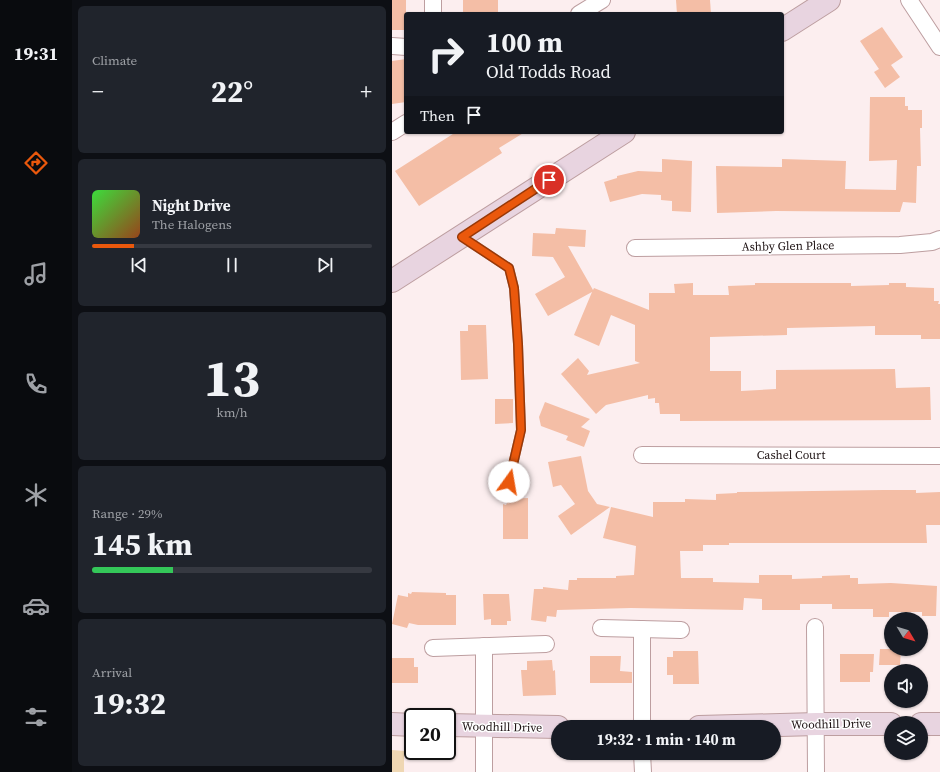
<!DOCTYPE html>
<meta charset="utf-8">
<style>
:root{--surface:#171b24;--page:#20242c;--text:#f1f3f6;--muted:#9ea1a6;--line:#363941;--accent:#ea580c}
body{margin:0;font-family:"Source Serif 4",serif;background:var(--page);color:var(--text);height:100vh;display:flex;flex-direction:column;font-size:15px;white-space:nowrap}
*{box-sizing:border-box;margin:0}
p{font-size:13px;color:var(--muted)}
.icon{flex:none;width:22px;height:22px;fill:none;stroke:currentColor;stroke-width:2;stroke-linecap:round;stroke-linejoin:round}
.map{position:relative;flex:1;overflow:hidden}
.side{display:flex;flex-direction:column;gap:6px;padding:6px;background:#0d0f14;width:320px}
.side>*{flex:none}
.top-card{position:absolute;left:12px;top:12px;width:380px;height:122px;border-radius:4px;box-shadow:0 1px 3px #0004;background:#171b24;color:var(--text);overflow:hidden}
.needle{width:26px;rotate:128deg}
.controls{position:absolute;left:492px;top:612px;display:grid;gap:8px}
.controls a{display:grid;place-items:center;width:44px;height:44px;border-radius:50%;background:var(--surface);box-shadow:0 1px 3px #0004;font-size:20px}
.speed{position:absolute;left:12px;top:708px;display:flex;gap:8px;font-size:20px;font-weight:700;text-align:center}
.speed>*{display:grid;place-content:center;width:52px;height:52px;border-radius:50%;background:var(--surface);box-shadow:0 1px 3px #0004;line-height:1}
.speed .limit{border:2px solid #111;border-radius:6px;background:#fff;color:#111}
.pin{position:absolute;display:grid;place-items:center;width:34px;height:34px;color:#fff;margin:-17px;border:2px solid #fff;border-radius:50%;box-shadow:0 1px 4px #0007}
.me{position:absolute;width:44px;margin:-22px;rotate:13deg;stroke-linejoin:round;filter:drop-shadow(0 0 3px #0008)}
.turn{display:flex;align-items:center;gap:14px;height:84px;padding:0 16px;font-size:18px}
.turn .icon{width:52px;height:52px;stroke-width:2.5}
.turn b{display:block;font-size:28px;line-height:34px}
.then{display:flex;align-items:center;height:38px;padding:0 16px;background:#0003;gap:8px;font-size:15px}
.big{font-size:30px;font-weight:700;line-height:1.1}
.side .tile{flex:1;display:flex;flex-direction:column;justify-content:center;gap:6px;min-width:0;padding:0 14px;border-radius:6px;background:var(--page)}
.side .dial{align-items:center;gap:0}
.dial b{font-size:52px;line-height:1}
.song{display:flex;align-items:center;gap:12px}
.cover{width:48px;height:48px;border-radius:6px;background:linear-gradient(135deg,hsl(120 70% 55%),hsl(20 70% 35%))}
.played{height:4px;border-radius:2px;background:linear-gradient(90deg,var(--accent) 15%,var(--line) 15%)}
.keys{display:flex;justify-content:space-around;direction:ltr}
.heat{display:flex;justify-content:space-between;align-items:center;font-size:22px;direction:ltr}
.charge{height:6px;border-radius:3px;background:linear-gradient(90deg,#34c759 29%,var(--line) 0)}
.trip{position:absolute;left:159px;top:720px;width:230px;height:40px;border-radius:20px;background:var(--surface);box-shadow:0 1px 3px #0004;font-weight:700;line-height:40px;text-align:center}
main{display:flex;flex:1;min-height:0}
.menu{display:flex;flex-direction:column;width:72px;justify-content:space-around;align-items:center;background:#090b0e;color:var(--muted)}
.menu .icon{width:28px;height:28px}
.menu .on{color:var(--accent)}
.menu b{font-size:18px;color:var(--text)}
.map>svg:first-child{display:block}
.green{fill:#efd7b3}
.building{fill:#f4bea6}
.lines{fill:none;stroke-linecap:round;stroke-linejoin:round}
.lane-casing{stroke:#bd9ea0;stroke-width:10}
.street-casing{stroke:#bd9ea0;stroke-width:18}
.secondary-casing{stroke:#bd9ea0;stroke-width:24}
.lane{stroke:#fff;stroke-width:8}
.street{stroke:#fff;stroke-width:16}
.secondary{stroke:#e8d4e0;stroke-width:22}
.route-casing{stroke:#983908;stroke-width:10}
.route{stroke:#ea580c;stroke-width:7}
.labels{text-anchor:middle;dominant-baseline:central;stroke-width:3;stroke-linejoin:round;paint-order:stroke}
.street-label{font-size:12px;fill:#1c1112;stroke:#fff}
</style>
<main>
<nav class="menu">
<b>19:31</b>
<svg class="icon on" aria-label="directions" viewBox="0 0 24 24"><path d="M12 3l9 9-9 9-9-9zM9 14v-3h6M13 9l2 2-2 2"/></svg>
<svg class="icon" aria-label="music" viewBox="0 0 24 24"><path d="M9 18V5l10-2v13"/><circle cx="6" cy="18" r="3"/><circle cx="16" cy="16" r="3"/></svg>
<svg class="icon" aria-label="phone" viewBox="0 0 24 24"><path d="M5 4h4l2 5-3 2q2 4 5 5l2-3 5 2v4C11 20 4 13 5 4z"/></svg>
<svg class="icon" aria-label="climate" viewBox="0 0 24 24"><path d="M12 3v18M4 7l16 10M4 17L20 7"/></svg>
<svg class="icon" aria-label="car" viewBox="0 0 24 24"><path d="M5 17H2v-5l4-1 3-4h7l3 4 3 1v5h-3M9 17h6M6 11h13"/><circle cx="7" cy="17" r="2"/><circle cx="17" cy="17" r="2"/></svg>
<svg class="icon" aria-label="filters" viewBox="0 0 24 24"><path d="M4 7h16M4 17h16"/><circle cx="9" cy="7" r="2"/><circle cx="15" cy="17" r="2"/></svg>
</nav>
<section class="side">
<div class="tile"><p>Climate</p>
<div class="heat"><a>−</a><b class="big">22°</b><a>+</a></div>
</div>
<div class="tile">
<div class="song"><i class="cover"></i><div><b>Night Drive</b><p>The Halogens</p></div></div>
<div class="played"></div>
<div class="keys"><svg class="icon" aria-label="previous" viewBox="0 0 24 24"><path d="M18 5L8 12l10 7zM5 5v14"/></svg><svg class="icon" aria-label="pause" viewBox="0 0 24 24"><path d="M8 5v14M16 5v14"/></svg><svg class="icon" aria-label="next" viewBox="0 0 24 24"><path d="M6 5l10 7-10 7zM19 5v14"/></svg></div>
</div>
<div class="tile dial"><b>13</b><p>km/h</p></div>
<div class="tile"><p>Range · 29%</p><b class="big">145 km</b><div class="charge"></div></div>
<div class="tile"><p>Arrival</p><b class="big">19:32</b></div>
</section>
<div class="map">
<svg width="548" height="772" viewBox="0 0 548 772">
<rect width="100%" height="100%" fill="#fceeef"/>
<path class="green" d="M0,750L12,751V772H0Z"/>
<g class="building">
<rect x="0" y="0" width="14" height="30"/>
<rect x="71" y="0" width="35" height="14"/>
<path d="M284,0H318L319,14H285Z"/>
<path d="M490,27L511,57L499,65L508,77L493,88L482,72L487,69L468,41Z"/>
<path d="M14,59V102L0,104V61Z"/>
<path d="M478,97H513V106H516V110H530V128H528L529,166H525L524,203L511,202L508,212L384,211L325,213L324,166L390,167V159L454,161L453,189L504,190L505,160L477,161Z"/>
<path d="M64,132H133L107,148L110,153L27,206L3,171Z"/>
<path d="M270,159L300,161L299,212L280,211V201L269,200V195L250,194L218,202L212,182L225,178V176L246,171L270,172Z"/>
<path d="M164,228L194,230L193,247L176,246L201,290L202,288L257,310V293H283L282,284L301,283V295H337L336,286L363,285V283H459V286L497,285V283H514V287L542,288V301H547L546,304H548V339H529V335H483V326L395,328V335L318,337V371H349V391L384,389V370L503,369L504,388L538,387L539,420L288,421V414H268L267,403H263V398L256,399V395L214,405L204,414L169,374L186,358L197,371L195,375L248,363L243,361V325L219,315L207,346L182,335L200,292L156,316L143,294L173,277L161,257L140,256L141,233L163,234Z"/>
<path d="M76,325H94L96,379L69,380L68,331H76Z"/>
<path d="M103,399H121V423L103,424Z"/>
<path d="M153,402L198,419L189,427L198,431L192,447L174,440L176,436L149,426L147,417Z"/>
<path d="M189,456L196,491L205,504L218,507L179,535L166,516L183,504L169,485L161,487L156,462Z"/>
<path d="M491,490H524V493L548,492V525H534L535,543H337V545H311V551H288L289,578H321V582L367,583V575H400V579L430,578V576L458,575V578H466V584L499,583L545,586L544,616H530V612H497V617H481V609H440V604H408V610H370V599L352,598L351,610L239,608L165,610L164,617L155,616L154,622L139,620L142,589H151V587L176,590L177,580H185V578H224V576L242,575L244,546L211,538L219,507L261,517V502H293V499L324,500V494L345,493V492Z"/>
<path d="M136,498V539H111V504L114,505L117,499Z"/>
<path d="M20,592L54,593V595H64V625H26L17,623L15,628L0,624L6,595L16,597V593L19,594Z"/>
<path d="M91,594H117L119,621H115V625H99V619L92,620Z"/>
<path d="M488,649H509L508,665H487Z"/>
<path d="M281,651H306L307,684H281V675H275V657H281Z"/>
<path d="M448,654H482L481,672H478V682H448Z"/>
<path d="M198,656H229L228,671L240,672V683H198Z"/>
<path d="M0,658H22V667H26V683H0Z"/>
<path d="M160,660L161,671L163,670L164,695L131,696L129,670H135V661Z"/>
</g>
<g class="lines">
<defs>
<path id="lane" d="M70,237L117,268L122,288L126,344L129,430L117,482"/>
<g id="street">
<path d="M41,0V14"/>
<path d="M517,0L548,47"/>
<path d="M187,14L210,0"/>
<path d="M0,46L14,47"/>
<path d="M0,132L14,123"/>
<path d="M243,248L508,245L540,242L548,239"/>
<path d="M250,455L548,456"/>
<path d="M423,627L424,772"/>
<path d="M209,628L289,630"/>
<path d="M41,648L154,644"/>
<path d="M250,727V629"/>
<path d="M250,753L251,772"/>
<path d="M92,772V646"/>
</g>
<g id="secondary">
<path d="M390,30L437,0"/>
<path d="M0,281L232,132"/>
<path d="M0,724L21,725"/>
<path d="M529,724H548"/>
<path d="M55,725L166,727"/>
<path d="M307,727L425,724H499"/>
</g>
</defs>
<use href="#lane" class="lane-casing"/>
<use href="#street" class="street-casing"/>
<use href="#secondary" class="secondary-casing"/>
<use href="#lane" class="lane"/>
<use href="#street" class="street"/>
<use href="#secondary" class="secondary"/>
</g>
<g class="lines">
<defs>
<path id="route" d="M117,482L129,430L126,344L122,288L117,268L70,237L157,180"/>
</defs>
<use href="#route" class="route-casing"/>
<use href="#route" class="route"/>
</g>
<g class="labels">
<g class="street-label">
<text transform="translate(396 246) rotate(-1)">Ashby Glen Place</text>
<text x="399" y="455">Cashel Court</text>
<text transform="translate(439 724) rotate(-1)">Woodhill Drive</text>
<text transform="translate(110 727) rotate(1)">Woodhill Drive</text>
</g>
</g>
</svg>
<div class="controls">
<a><svg class="needle" viewBox="-14 -14 28 28"><path d="M0-13l5 13h-10z" fill="#e53935"/><path d="M0 13l5-13h-10z" fill="#9ea1a6"/></svg></a>
<a><svg class="icon" aria-label="sound" viewBox="0 0 24 24"><path d="M4 9h4l5-4v14l-5-4H4zM17 9q2 3 0 6"/></svg></a>
<a><svg class="icon" aria-label="layers" viewBox="0 0 24 24"><path d="M12 4l9 5-9 5-9-5zM3 14l9 5 9-5"/></svg></a>
</div>
<div class="speed"><div class="limit">20</div></div>
<div class="pin" style="left:157px;top:180px;background:#d93025"><svg class="icon" aria-label="arrive" viewBox="0 0 24 24"><path d="M6 21V4h12l-3 4 3 4H6"/></svg></div>
<svg class="me" style="left:117px;top:482px" viewBox="-20 -20 40 40"><circle r="19" fill="#fff"/><path d="M0-13L10 11 0 6-10 11z" fill="#ea580c"/></svg>
<div class="trip">19:32 · 1 min · 140 m</div>
<div class="top-card">
<div class="turn"><svg class="icon" aria-label="right" viewBox="0 0 24 24"><path d="M7 20v-9h11M14 6l5 5-5 5"/></svg><div><b>100 m</b>Old Todds Road</div></div>
<div class="then">Then<svg class="icon" aria-label="arrive" viewBox="0 0 24 24"><path d="M6 21V4h12l-3 4 3 4H6"/></svg></div>
</div>
</div>
</main>
